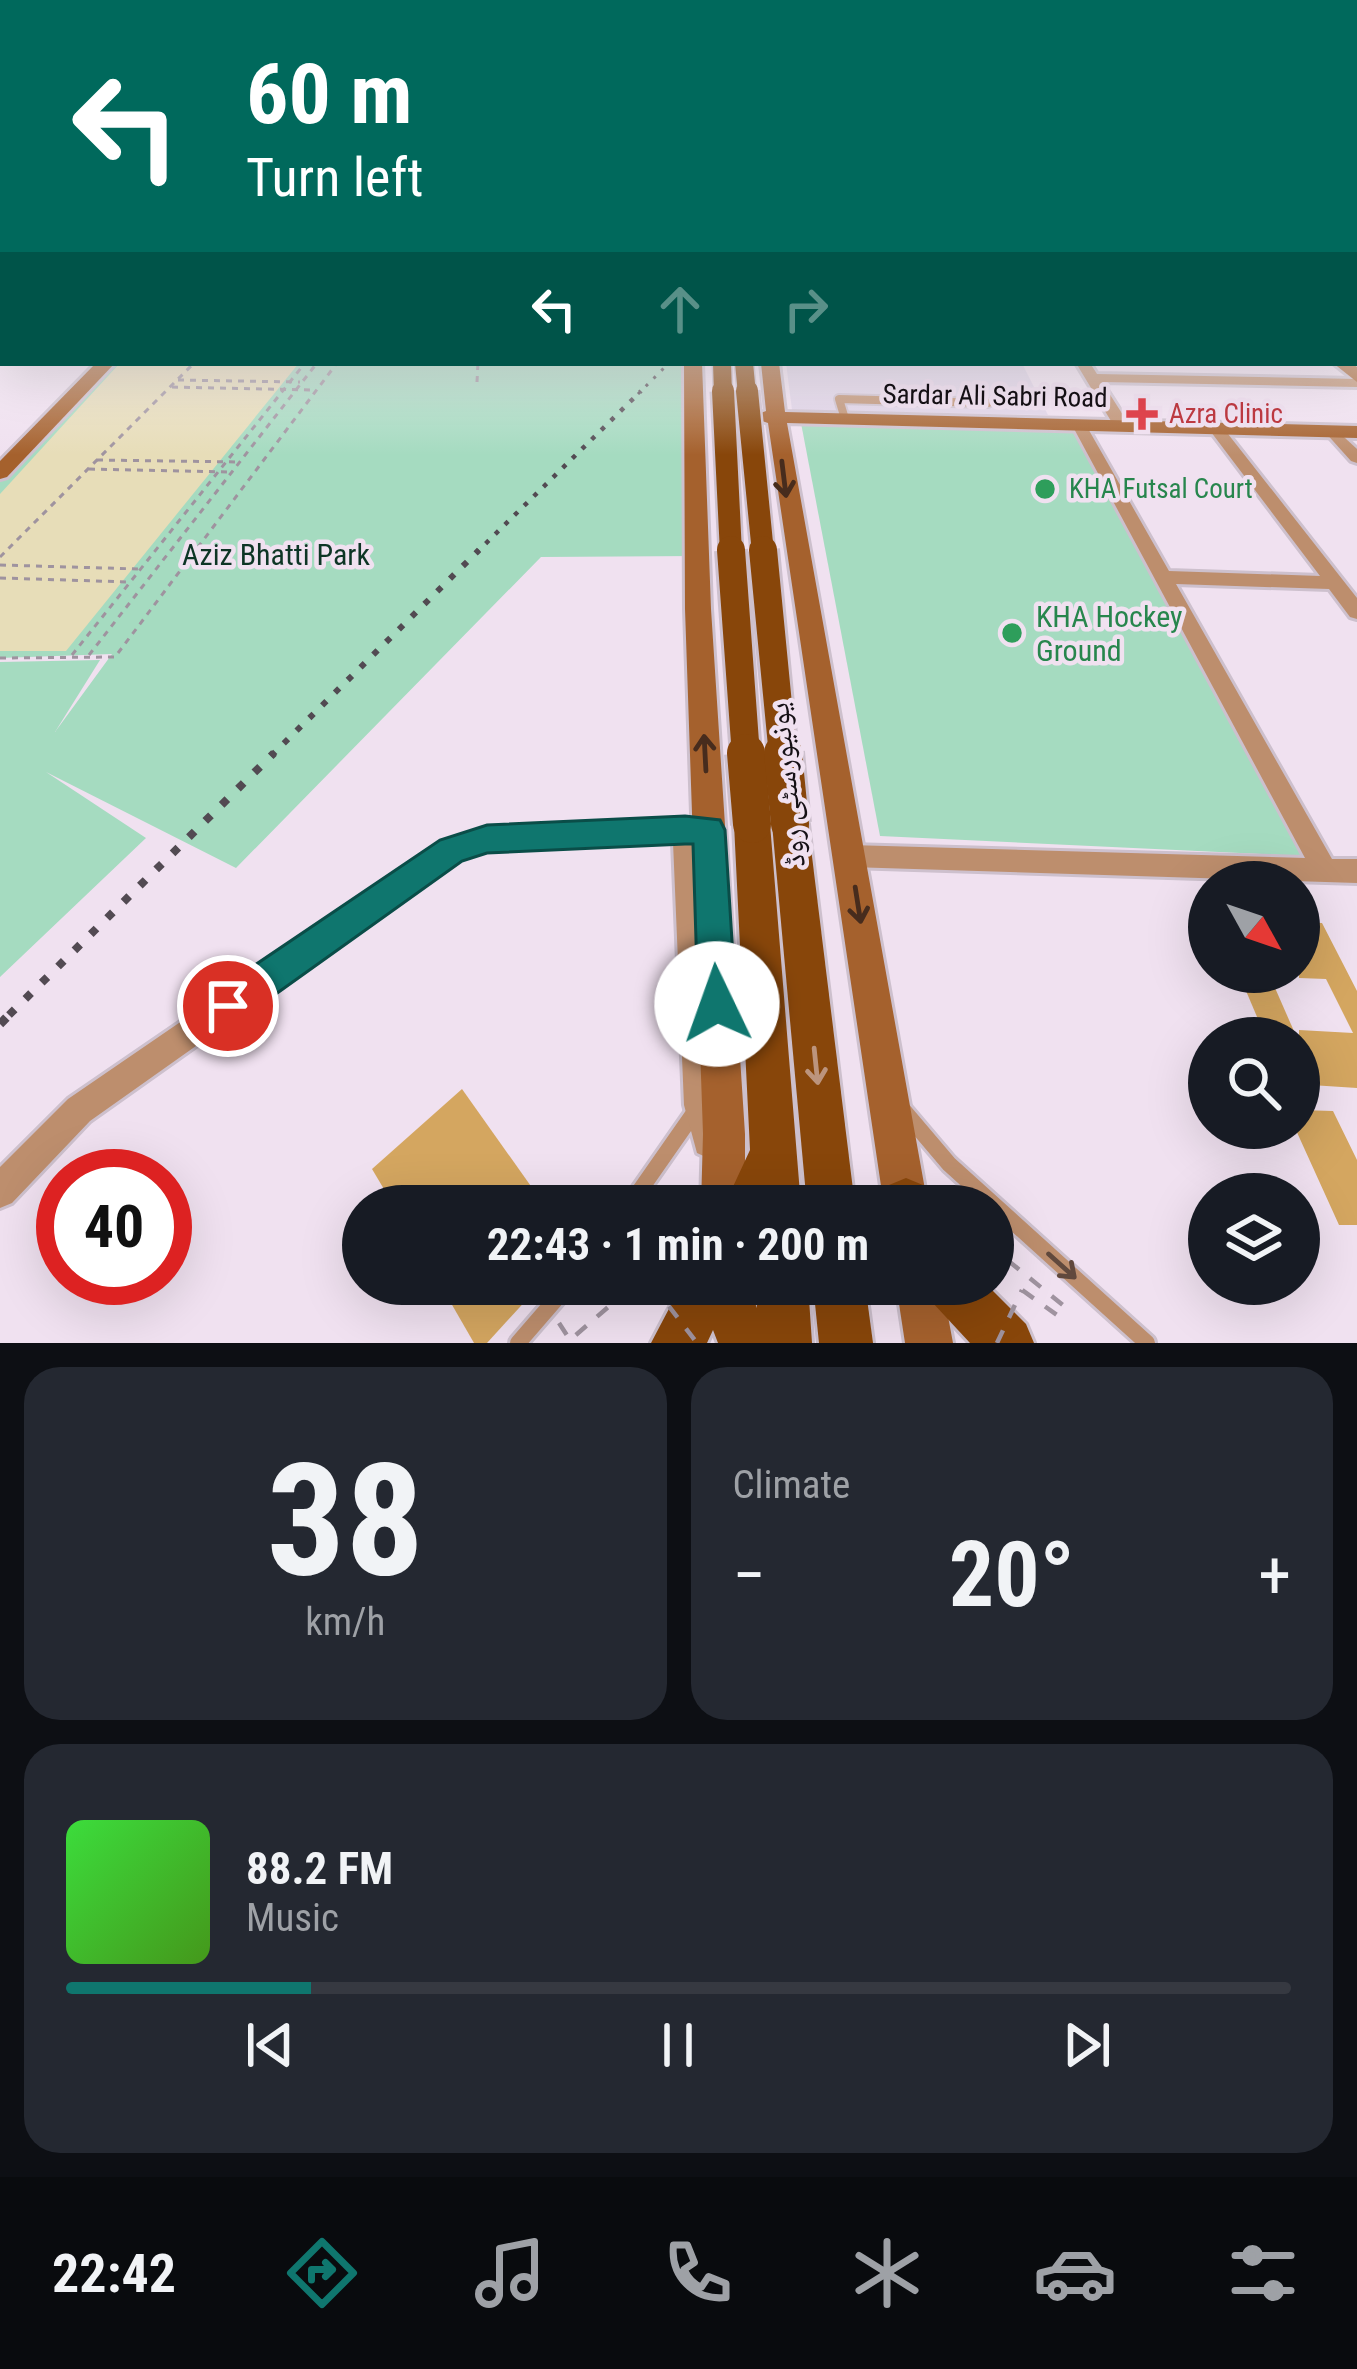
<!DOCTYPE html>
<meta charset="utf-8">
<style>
:root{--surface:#171b24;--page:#242831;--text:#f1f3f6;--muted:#9ea1a6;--line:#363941;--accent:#0f766e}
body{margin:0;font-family:"Roboto Condensed","Noto Naskh Arabic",sans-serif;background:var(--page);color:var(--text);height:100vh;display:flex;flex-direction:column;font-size:45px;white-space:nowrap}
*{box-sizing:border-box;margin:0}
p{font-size:39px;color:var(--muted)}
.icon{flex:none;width:66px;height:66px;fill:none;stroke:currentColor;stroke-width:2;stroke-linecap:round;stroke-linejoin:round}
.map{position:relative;height:1343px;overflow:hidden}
.details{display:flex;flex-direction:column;gap:24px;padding:24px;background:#0d0f14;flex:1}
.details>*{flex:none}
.top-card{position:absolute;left:0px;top:0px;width:1359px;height:366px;box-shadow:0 12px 48px #0002;background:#00695c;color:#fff;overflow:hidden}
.needle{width:78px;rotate:130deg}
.controls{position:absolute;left:1188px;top:861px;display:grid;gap:24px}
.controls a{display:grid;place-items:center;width:132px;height:132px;border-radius:50%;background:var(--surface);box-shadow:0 12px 48px #0002;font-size:60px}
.speed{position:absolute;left:36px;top:1149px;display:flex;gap:24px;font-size:60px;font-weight:700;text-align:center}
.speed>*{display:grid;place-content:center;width:156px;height:156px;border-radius:50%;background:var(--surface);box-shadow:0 12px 48px #0002;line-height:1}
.speed .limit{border:18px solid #d22;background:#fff;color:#111}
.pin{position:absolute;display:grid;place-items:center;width:102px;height:102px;color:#fff;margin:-51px;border:6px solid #fff;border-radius:50%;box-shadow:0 3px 12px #0007}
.me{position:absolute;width:132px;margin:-66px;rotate:357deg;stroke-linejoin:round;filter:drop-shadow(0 0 9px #0008)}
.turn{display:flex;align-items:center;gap:42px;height:252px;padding:0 48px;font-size:54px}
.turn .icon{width:156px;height:156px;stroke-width:2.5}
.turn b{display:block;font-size:84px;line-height:102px}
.lanes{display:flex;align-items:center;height:114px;padding:0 48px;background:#0003;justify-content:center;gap:60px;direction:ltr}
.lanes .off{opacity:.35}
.big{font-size:90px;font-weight:700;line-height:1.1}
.details .widget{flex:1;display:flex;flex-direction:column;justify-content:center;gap:18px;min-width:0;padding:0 42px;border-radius:36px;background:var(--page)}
.details .dial{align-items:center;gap:0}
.dial b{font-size:156px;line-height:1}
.song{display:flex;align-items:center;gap:36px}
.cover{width:144px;height:144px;border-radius:18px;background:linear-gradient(135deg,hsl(120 70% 55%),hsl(100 70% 35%))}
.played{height:12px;border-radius:6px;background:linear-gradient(90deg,var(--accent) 20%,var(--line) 20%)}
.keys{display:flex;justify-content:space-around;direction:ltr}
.heat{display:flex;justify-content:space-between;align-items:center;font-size:66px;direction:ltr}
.details .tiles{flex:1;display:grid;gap:24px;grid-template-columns:1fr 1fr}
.widget:last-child{grid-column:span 2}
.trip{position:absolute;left:342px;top:1185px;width:672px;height:120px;border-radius:60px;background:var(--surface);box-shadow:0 12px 48px #0002;font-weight:700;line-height:120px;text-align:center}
.tab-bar{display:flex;height:192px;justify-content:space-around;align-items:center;background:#090b0e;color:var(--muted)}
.tab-bar .icon{width:84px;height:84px}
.tab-bar .active{color:var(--accent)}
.tab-bar b{font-size:54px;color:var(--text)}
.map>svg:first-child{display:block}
.education{fill:#dfd3e7}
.green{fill:#a5dbc0}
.sand{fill:#e7ddb8}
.building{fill:#d4a660}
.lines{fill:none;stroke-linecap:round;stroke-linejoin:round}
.lane-far1-casing{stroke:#cdc0cd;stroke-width:12}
.lane-casing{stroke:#cdc0cd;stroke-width:22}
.street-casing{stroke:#cdc0cd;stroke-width:6}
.secondary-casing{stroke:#cdc0cd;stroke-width:6}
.primary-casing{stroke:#cdc0cd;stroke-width:6}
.path-far1{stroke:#9f939f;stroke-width:3;stroke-dasharray:6 6;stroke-linecap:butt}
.path{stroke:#9f939f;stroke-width:4.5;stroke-dasharray:14 14;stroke-linecap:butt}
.lane-far1{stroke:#bd8e6d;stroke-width:8}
.lane{stroke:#bd8e6d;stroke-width:16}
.street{fill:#bd8e6d;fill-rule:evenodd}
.secondary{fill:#a5612d;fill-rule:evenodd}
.primary{fill:#88460a;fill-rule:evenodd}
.rail-far4{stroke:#524a52;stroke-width:3;stroke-dasharray:3 8;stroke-linecap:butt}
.rail-far3{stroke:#524a52;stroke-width:4.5;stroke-dasharray:4.5 9;stroke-linecap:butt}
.rail-far2{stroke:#524a52;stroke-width:6;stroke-dasharray:6 12;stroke-linecap:butt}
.rail-far1{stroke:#524a52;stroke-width:8;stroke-dasharray:8 15;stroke-linecap:butt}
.rail{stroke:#524a52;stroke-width:9;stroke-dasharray:9 20;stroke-linecap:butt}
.primary-bridge-far3-casing{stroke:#cdc0cd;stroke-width:21;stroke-linecap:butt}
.primary-bridge-far2-casing{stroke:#cdc0cd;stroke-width:27;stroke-linecap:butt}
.primary-bridge-far1-casing{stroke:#cdc0cd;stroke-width:34;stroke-linecap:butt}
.primary-bridge-casing{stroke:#cdc0cd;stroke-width:44;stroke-linecap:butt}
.path-bridge{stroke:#9f939f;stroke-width:4.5;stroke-dasharray:14 14;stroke-linecap:butt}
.primary-bridge-far3{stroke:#88460a;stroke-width:18}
.primary-bridge-far2{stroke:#88460a;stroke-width:22}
.primary-bridge-far1{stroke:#88460a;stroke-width:28}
.primary-bridge{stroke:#88460a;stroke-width:38}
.oneway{stroke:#472c1d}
.oneway2{stroke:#bc947d}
.oneway3{stroke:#61493d}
.route{fill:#0f766e;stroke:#0a4d48;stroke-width:3}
.health-dot{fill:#e0444e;stroke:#f0e1f0;stroke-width:4.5}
.leisure-dot{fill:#2e9e5b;stroke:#f0e1f0;stroke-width:4.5}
.labels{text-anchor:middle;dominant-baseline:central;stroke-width:9;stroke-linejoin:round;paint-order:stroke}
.far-street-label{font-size:27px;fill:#151015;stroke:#f0e1f0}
.far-health-label{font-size:27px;fill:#be3a42;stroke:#f0e1f0;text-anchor:start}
.far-leisure-label{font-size:27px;fill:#27864d;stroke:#f0e1f0;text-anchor:start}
.park-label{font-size:30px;fill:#0d3525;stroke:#f0e1f0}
.leisure-label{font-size:30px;fill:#27864d;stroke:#f0e1f0;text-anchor:start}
.street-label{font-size:30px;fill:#151015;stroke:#f0e1f0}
</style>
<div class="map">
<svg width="1357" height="1343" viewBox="0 0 1357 1343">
<rect width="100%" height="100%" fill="#f0e1f0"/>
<path class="education" d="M786,363H1022L1048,415L792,410Z"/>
<g class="green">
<path d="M103,363H694L697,556L541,557L236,868L46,772L146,838L0,977V662L100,660L55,732L112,654L0,658V478Z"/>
<path d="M801,423L1073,430L1303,856L880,836Z"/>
</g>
<path class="sand" d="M120,363H299L66,651H0V494Z"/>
<g class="building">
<path d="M1299,922L1322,923L1357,991V1088L1311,1085L1299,1059V1030L1353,1033L1326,979L1299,978Z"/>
<path d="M1238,972H1268L1297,1038H1266Z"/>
<path d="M462,1089L545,1206H394L372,1169Z"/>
<path d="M1299,1110L1333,1111L1357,1160V1225H1339L1295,1128H1299Z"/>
<path d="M440,1284H541L487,1343H474Z"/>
</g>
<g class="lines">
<defs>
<path id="lane-far1" d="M845,419L839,399L988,403"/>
<g id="lane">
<path d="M904,1111L949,1164L1147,1343"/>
<path d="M629,1206L696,1110"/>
<path d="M518,1343L569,1284"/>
</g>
<g id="street">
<path d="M1356,308L1357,309V317L1356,316Z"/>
<rect x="1356" y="340" width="1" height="8"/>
<path d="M1076,363H1090L1097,374L1357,379V387L1102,382L1130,426L1122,431L1114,426Z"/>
<path d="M1079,421L1086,425L1169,571L1320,576L1208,428L1216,423L1221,425L1357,598V619L1350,617L1329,589L1176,584L1332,859H1357V883L850,867L841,864L837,856L841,848L850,845L1305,858L1072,425Z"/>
<path d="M1332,426L1357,449V463L1351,461L1324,431Z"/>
<path d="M685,820L694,823L697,831L716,1105L724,1142L719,1153L708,1158L697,1153L684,1105L673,842L487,850L460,859L90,1121L12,1203L0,1208V1167L68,1099L443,842L487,828Z"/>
</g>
<g id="secondary">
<path d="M96,363H115L7,477L0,479V461Z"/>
<path d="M684,363H702L711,609L745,1134V1206H701L703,1134L685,609Z"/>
<path d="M761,363H779L785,412L1357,426V438L787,423L928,1206H884L768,423L751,417L766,411Z"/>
<path d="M1333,363H1352L1357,367V382Z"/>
<path d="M896,1284H942L953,1343H905Z"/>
</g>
<g id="primary">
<path d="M752,809L764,813L770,824L801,1206H724L750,1150L734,824L740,813Z"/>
<path d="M790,809L802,813L808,824L855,1206H807L772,824L778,813Z"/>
<path d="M906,1178L923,1185L931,1206H883L889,1185Z"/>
<path d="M682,1284H747L757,1308L756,1284H808L812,1343H718L713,1330L707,1343H651Z"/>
<path d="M813,1284H865L873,1343H819Z"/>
<path d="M924,1284H986L1026,1324L1034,1343H970L932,1302Z"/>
</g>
</defs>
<use href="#lane-far1" class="lane-far1-casing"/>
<use href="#lane" class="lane-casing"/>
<use href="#street" class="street-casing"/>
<use href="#secondary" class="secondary-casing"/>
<use href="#primary" class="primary-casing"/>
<g class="path-far1">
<path d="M178,380L300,382"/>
<path d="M477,382L478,363"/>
<path d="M172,387L313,390"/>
<path d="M97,460L238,462"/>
<path d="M89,469L230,472"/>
<path d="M0,557L194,363"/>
<path d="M0,565L139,569"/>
<path d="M0,578L129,582"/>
<path d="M72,655L305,363"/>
<path d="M89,655L317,363"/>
<path d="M0,658L115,657L337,363"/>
</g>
<g class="path">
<path d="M1007,1238L1000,1254L1064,1306L1057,1315L1022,1290"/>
<path d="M559,1323L570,1340L635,1284"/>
</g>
<use href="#lane-far1" class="lane-far1"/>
<use href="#lane" class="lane"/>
<use href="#street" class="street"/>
<use href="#secondary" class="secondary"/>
<use href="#primary" class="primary"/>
<path class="rail-far4" d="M638,394L669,363"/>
<path class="rail-far3" d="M476,553L641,391"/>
<path class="rail-far2" d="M271,756L479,550"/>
<path class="rail-far1" d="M9,1015L274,753"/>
<path class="rail" d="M0,1024L12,1012"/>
<defs>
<g id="primary-bridge-far3">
<path d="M722,363L723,394"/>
<path d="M744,363L747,394"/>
</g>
<g id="primary-bridge-far2">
<path d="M723,391L731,553"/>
<path d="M747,391L763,553"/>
</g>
<g id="primary-bridge-far1">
<path d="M731,550L746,756"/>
<path d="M763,550L783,756"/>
</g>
<g id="primary-bridge">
<path d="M746,753L752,824"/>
<path d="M783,753L790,824"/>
</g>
</defs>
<use href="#primary-bridge-far3" class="primary-bridge-far3-casing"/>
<use href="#primary-bridge-far2" class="primary-bridge-far2-casing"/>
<use href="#primary-bridge-far1" class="primary-bridge-far1-casing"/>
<use href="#primary-bridge" class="primary-bridge-casing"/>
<g class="path-bridge">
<path d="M652,1284L697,1343"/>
<path d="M997,1343L1022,1290"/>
</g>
<use href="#primary-bridge-far3" class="primary-bridge-far3"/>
<use href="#primary-bridge-far2" class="primary-bridge-far2"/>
<use href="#primary-bridge-far1" class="primary-bridge-far1"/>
<use href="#primary-bridge" class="primary-bridge"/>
</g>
<defs><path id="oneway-shaft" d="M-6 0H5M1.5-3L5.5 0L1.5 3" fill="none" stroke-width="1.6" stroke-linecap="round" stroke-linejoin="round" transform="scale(3)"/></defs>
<g class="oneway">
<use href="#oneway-shaft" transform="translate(784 479) rotate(83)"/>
<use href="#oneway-shaft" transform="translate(705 753) rotate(-93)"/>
<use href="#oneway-shaft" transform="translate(858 905) rotate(81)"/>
</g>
<use class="oneway2" href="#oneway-shaft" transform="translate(816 1066) rotate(84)"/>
<use class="oneway3" href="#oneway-shaft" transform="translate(1062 1266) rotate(42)"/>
<linearGradient id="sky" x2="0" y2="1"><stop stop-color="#6fbedd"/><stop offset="0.59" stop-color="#f8f2f8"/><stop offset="1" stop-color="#f8f2f8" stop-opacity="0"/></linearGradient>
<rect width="1357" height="455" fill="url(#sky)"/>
<path class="route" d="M685,816L720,820L725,830L736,1004L731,1017L717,1022L704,1017L698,1004L693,844H685L487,853L462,861L241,1019L228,1025L215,1019L209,1006L215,992L440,840L487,825Z"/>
<path class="health-dot" d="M1136 396h12v12h12v12h-12v12h-12v-12h-12v-12h12z"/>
<g class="leisure-dot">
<circle cx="1045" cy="489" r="12"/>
<circle cx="1012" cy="633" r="12"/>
</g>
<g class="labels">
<g class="far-street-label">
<text transform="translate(995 396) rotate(1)">Sardar Ali Sabri Road</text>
</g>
<g class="far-health-label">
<text x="1169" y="414">Azra Clinic</text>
</g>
<g class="far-leisure-label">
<text x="1069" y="489">KHA Futsal Court</text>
</g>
<g class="park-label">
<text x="276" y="554">Aziz Bhatti Park</text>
</g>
<g class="leisure-label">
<text x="1036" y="616">KHA Hockey<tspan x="1036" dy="34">Ground</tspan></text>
</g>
<g class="street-label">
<text transform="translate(786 785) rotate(-96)">یونیورسٹی روڈ</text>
</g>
</g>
</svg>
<div class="controls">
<a><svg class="needle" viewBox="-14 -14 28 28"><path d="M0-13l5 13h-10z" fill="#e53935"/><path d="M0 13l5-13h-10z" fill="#9ea1a6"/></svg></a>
<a><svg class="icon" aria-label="search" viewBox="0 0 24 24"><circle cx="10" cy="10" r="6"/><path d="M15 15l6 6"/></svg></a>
<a><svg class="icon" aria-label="layers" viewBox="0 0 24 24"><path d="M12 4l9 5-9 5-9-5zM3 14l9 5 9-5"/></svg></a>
</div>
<div class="speed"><div class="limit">40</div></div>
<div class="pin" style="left:228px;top:1006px;background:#d93025"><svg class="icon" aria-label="arrive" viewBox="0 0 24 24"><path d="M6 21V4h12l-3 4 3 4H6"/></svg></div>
<svg class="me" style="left:717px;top:1004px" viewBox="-20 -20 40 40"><circle r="19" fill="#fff"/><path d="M0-13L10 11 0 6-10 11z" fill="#0f766e"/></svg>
<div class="trip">22:43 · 1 min · 200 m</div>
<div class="top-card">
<div class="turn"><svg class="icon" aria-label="left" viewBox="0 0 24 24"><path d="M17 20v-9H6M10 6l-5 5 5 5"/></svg><div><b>60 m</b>Turn left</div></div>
<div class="lanes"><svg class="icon" aria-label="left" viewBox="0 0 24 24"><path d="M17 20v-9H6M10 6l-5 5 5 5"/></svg><svg class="icon off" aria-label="ahead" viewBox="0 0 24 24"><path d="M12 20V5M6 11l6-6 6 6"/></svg><svg class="icon off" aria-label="right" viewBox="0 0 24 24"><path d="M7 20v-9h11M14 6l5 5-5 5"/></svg></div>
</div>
</div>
<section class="details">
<div class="tiles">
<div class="widget dial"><b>38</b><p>km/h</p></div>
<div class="widget"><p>Climate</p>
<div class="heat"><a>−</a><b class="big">20°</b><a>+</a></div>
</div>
<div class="widget">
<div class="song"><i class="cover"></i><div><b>88.2 FM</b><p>Music</p></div></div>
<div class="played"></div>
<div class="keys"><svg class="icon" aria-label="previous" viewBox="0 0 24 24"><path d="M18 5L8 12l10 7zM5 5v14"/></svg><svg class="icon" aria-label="pause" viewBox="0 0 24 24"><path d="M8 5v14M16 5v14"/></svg><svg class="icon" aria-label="next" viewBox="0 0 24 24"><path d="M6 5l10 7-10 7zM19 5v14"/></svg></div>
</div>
</div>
</section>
<nav class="tab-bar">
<b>22:42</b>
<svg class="icon active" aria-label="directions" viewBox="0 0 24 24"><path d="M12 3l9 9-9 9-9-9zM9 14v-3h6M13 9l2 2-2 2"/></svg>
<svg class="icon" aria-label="music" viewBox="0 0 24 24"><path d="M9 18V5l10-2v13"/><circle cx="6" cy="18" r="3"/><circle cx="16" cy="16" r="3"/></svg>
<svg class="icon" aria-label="phone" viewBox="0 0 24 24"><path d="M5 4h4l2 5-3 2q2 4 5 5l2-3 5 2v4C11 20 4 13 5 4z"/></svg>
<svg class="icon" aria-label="climate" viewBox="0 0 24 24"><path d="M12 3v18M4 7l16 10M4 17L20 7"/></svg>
<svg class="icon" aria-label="car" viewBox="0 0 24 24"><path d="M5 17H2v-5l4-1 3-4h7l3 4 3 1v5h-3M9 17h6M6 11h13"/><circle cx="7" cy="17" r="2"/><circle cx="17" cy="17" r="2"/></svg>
<svg class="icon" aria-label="filters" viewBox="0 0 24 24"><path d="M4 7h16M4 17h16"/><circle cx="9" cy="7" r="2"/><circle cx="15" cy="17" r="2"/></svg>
</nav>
